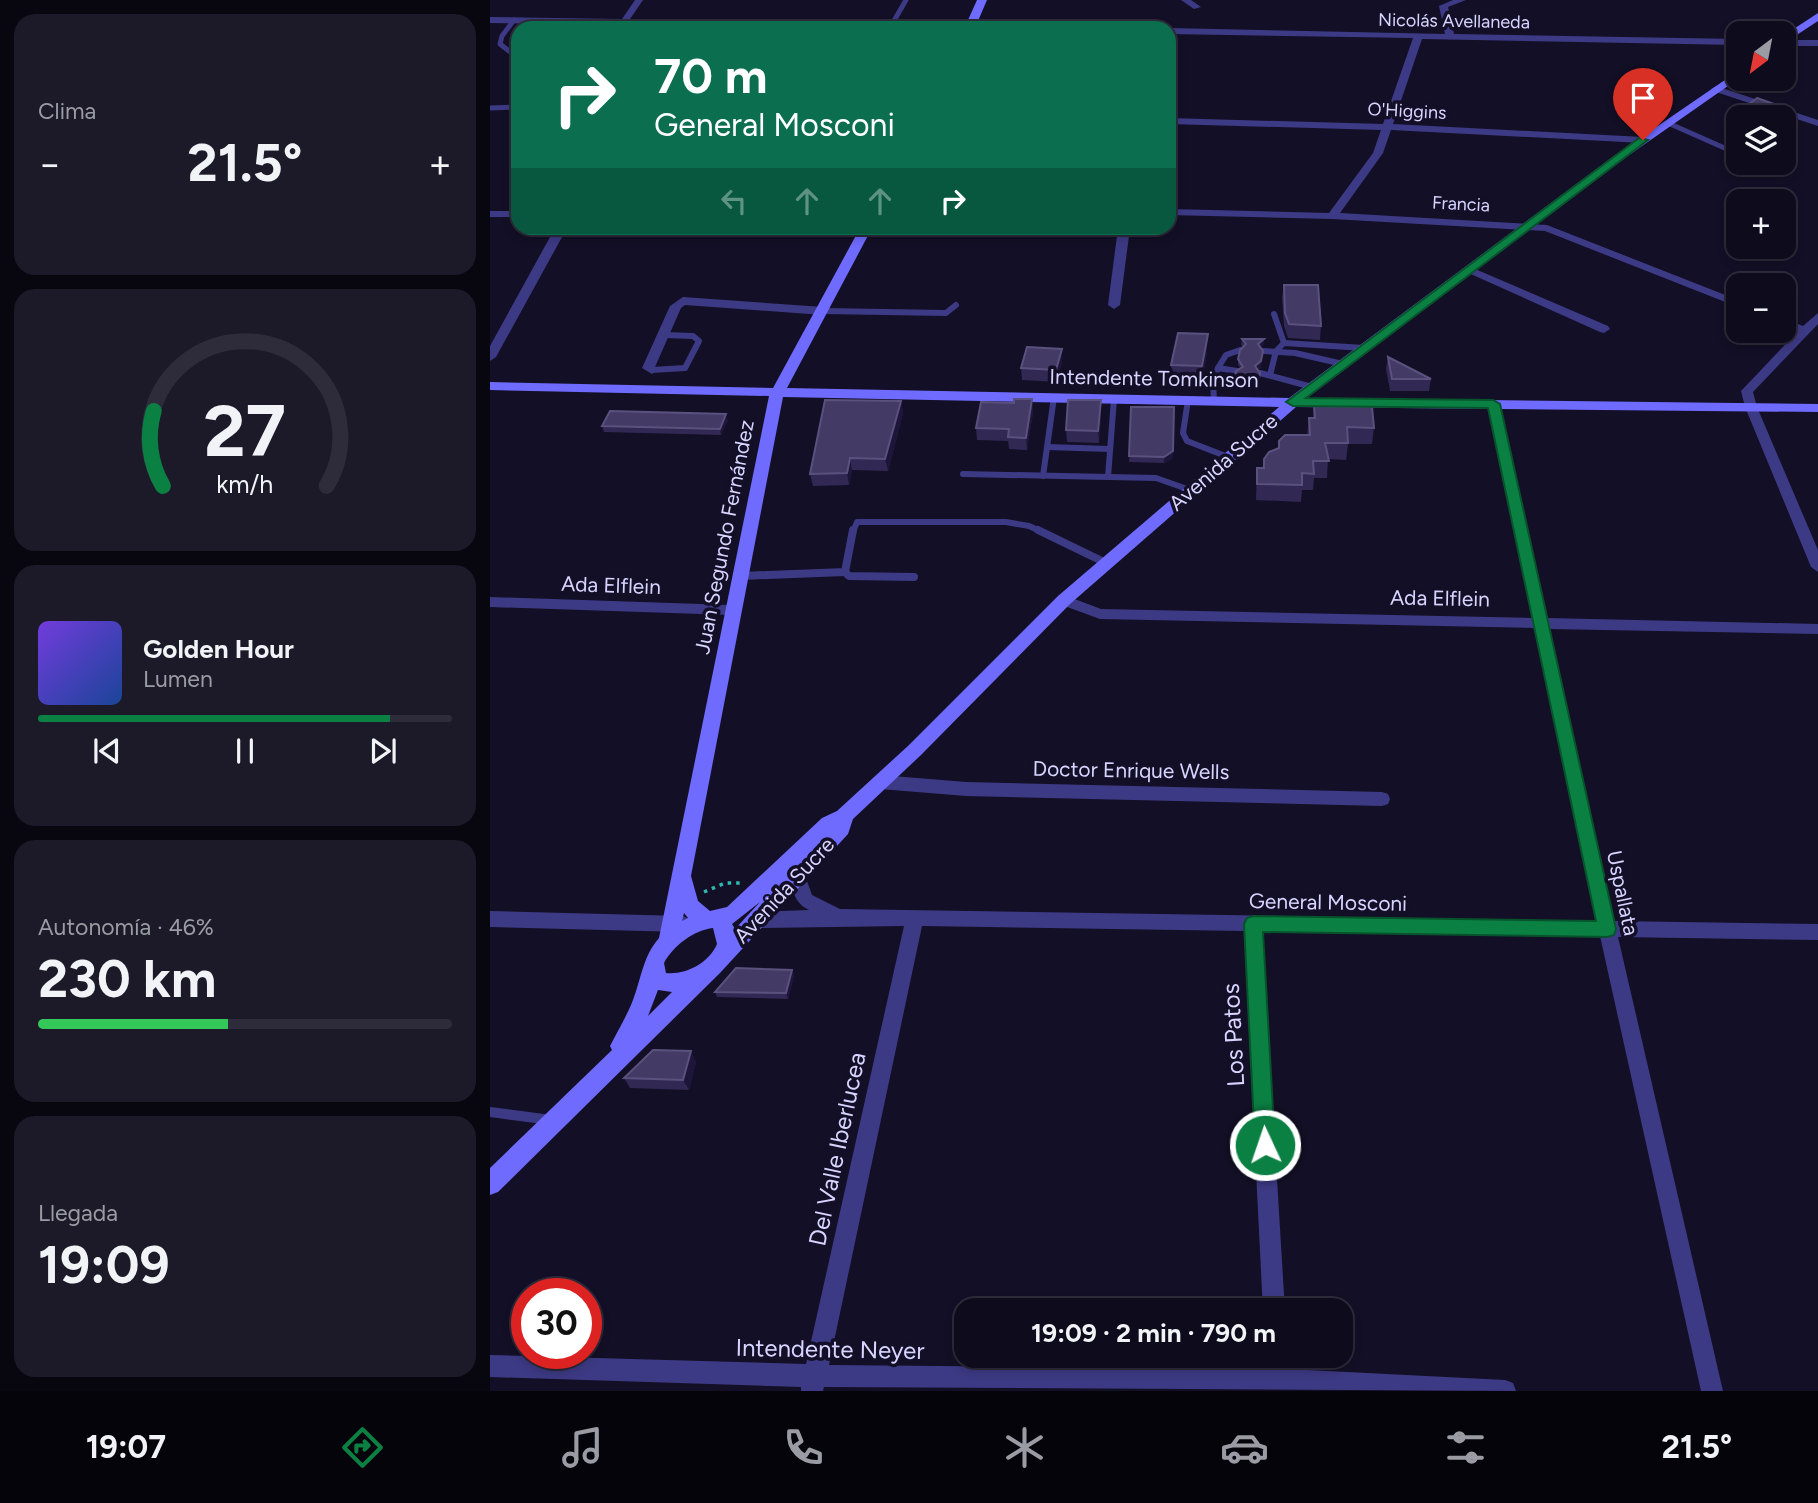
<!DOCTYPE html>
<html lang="es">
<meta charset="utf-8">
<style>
:root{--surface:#0e0b1c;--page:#1c1929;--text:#f1f3f6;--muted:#9b9ba3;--line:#2e2b3b;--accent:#0b8043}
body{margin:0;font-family:Figtree,sans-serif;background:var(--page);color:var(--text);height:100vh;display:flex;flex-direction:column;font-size:26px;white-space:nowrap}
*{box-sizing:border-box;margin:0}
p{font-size:23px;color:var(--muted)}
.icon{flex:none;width:38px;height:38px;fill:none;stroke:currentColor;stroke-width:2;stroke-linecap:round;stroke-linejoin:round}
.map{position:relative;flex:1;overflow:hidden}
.side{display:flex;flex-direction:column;gap:14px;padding:14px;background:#08060f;width:490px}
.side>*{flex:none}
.banner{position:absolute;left:21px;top:21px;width:665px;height:214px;border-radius:21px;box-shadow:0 4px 10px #0003,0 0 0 2px var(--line);background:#0b6e4f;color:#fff;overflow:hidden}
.needle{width:46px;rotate:212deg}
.controls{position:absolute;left:1236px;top:21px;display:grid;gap:14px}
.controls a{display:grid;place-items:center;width:70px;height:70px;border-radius:14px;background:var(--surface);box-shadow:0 4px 10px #0003,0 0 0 2px var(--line);font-size:35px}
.speed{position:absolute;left:21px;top:1278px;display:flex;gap:14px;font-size:35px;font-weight:700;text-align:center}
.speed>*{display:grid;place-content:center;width:91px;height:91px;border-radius:50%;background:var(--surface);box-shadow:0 4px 10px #0003,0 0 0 2px var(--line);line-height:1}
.speed .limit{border:10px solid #d22;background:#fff;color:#111}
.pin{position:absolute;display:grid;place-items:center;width:60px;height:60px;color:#fff;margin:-72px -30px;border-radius:50% 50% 50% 0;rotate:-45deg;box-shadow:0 0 7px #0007}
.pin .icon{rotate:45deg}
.me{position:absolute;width:77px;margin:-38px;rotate:357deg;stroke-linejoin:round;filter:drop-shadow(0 0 5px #0008)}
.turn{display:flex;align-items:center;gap:24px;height:147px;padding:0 28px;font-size:32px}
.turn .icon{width:91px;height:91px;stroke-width:2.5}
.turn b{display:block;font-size:49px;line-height:60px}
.lanes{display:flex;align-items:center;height:66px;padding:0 28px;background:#0003;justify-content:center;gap:35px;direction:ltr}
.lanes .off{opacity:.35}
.big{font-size:52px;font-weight:700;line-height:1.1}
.side .card{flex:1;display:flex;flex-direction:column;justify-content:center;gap:10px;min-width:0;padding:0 24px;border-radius:21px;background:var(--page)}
.side .dial{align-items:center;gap:0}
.dial svg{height:182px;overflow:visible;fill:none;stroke:var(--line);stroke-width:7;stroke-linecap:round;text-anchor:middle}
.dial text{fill:var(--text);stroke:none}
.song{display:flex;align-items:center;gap:21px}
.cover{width:84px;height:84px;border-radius:10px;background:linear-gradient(135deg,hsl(260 70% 55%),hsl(220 70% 35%))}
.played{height:7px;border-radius:4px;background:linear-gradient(90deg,var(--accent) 85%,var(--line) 85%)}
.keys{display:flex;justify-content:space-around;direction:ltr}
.heat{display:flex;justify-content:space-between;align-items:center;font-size:38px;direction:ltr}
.charge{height:10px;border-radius:5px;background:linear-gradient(90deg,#34c759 46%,var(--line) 0)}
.trip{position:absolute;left:464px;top:1298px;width:399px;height:70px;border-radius:21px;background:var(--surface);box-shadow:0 4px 10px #0003,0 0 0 2px var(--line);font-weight:700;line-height:70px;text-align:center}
.dock{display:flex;height:112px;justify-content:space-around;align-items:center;background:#06040b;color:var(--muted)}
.dock .icon{width:49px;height:49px}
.dock .selected{color:var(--accent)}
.dock b{font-size:32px;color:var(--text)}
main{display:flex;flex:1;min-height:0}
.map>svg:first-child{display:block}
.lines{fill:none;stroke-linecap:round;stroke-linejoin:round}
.path{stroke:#2fb8b0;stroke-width:3.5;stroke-dasharray:3.5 5;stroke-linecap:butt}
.lane-far3{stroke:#3d3a85;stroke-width:5}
.lane-far2{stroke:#3d3a85;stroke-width:6}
.lane-far1{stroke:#3d3a85;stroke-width:8}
.lane{stroke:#3d3a85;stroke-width:10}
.street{fill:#3d3a85;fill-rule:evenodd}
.secondary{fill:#6f6bff;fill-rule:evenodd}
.wall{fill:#312854}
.shaded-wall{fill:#1d163a}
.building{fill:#433a66;stroke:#5a527e;stroke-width:2}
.route{fill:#0b8043;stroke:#07532c;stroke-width:2}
.labels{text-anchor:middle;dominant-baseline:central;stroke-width:7;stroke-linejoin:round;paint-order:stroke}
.far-street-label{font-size:18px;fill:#d9d4ff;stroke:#130f26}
.street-label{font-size:21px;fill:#d9d4ff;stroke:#130f26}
.near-street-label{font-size:24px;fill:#d9d4ff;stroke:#130f26}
</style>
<main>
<section class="side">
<div class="card"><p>Clima</p>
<div class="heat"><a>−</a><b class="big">21.5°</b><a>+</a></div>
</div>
<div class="card dial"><svg viewBox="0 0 100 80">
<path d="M14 69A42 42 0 1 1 86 69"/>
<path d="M14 69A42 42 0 0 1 10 36" stroke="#0b8043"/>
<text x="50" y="56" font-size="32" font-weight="700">27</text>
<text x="50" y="72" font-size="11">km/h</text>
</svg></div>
<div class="card">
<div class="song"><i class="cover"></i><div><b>Golden Hour</b><p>Lumen</p></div></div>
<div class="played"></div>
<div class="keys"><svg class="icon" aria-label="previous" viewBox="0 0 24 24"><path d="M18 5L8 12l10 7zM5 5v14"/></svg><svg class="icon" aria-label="pause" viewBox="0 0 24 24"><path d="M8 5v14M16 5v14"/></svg><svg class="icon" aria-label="next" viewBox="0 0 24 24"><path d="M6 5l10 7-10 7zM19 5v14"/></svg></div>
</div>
<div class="card"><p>Autonomía · 46%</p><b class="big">230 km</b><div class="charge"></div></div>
<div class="card"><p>Llegada</p><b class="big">19:09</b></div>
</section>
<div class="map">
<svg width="1328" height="1391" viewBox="0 0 1328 1391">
<rect width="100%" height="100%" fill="#130f26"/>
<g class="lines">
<path class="path" d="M214,892L235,883H250"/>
<g class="lane-far3">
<path d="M24,20L12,36L10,44L28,58"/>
<path d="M401,26L416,0"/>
<path d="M0,108L28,107"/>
<path d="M1178,123L1248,154"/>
<path d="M1267,163L1283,174"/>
</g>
<g class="lane-far2">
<path d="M333,311L456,313L466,305"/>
<path d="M784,314L794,343"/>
<path d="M773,351L805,353L853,364"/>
<path d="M728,368L736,355L750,350"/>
<path d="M162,370L195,368L209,341L203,336L175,335"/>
<path d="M770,373L822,387"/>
<path d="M780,375L786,351L794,343L874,348"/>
<path d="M698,400L693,433L697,441L738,457"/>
<path d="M724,401L723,381L728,368L747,371"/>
<path d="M557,447L620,449"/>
<path d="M473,474L666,478L700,490"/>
<path d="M553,476L564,397"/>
<path d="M618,477L624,399"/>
<path d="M363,532L367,522H516L539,526L552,532"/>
</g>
<g class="lane-far1">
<path d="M548,530L616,563"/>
<path d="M355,572L359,576L424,577"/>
<path d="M251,576L355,572L363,530"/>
</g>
<path class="lane" d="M0,1112L61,1120"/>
<g class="street">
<path d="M145,0H153L140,19L467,24L471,27L354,28L0,23V17L132,19Z"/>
<path d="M691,0H701L711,7L704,9Z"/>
<path d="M963,0H976L958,7L964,34L1248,39V45L932,39L903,124L1153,137L1158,140L1153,143L901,130L893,153L850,213L1057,225L1248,300V307L1055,231L842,219L679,215V209L839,213L883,153L891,130L679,124V118L893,124L923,38L679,34V28L955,34L949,6Z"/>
<path d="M491,25L500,26L501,28H487Z"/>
<rect x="1293" y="40" width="35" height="6"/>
<path d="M1226,86L1328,120V126L1223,91L1221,89Z"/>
<rect x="0" y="211" width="28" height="6"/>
<path d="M65,228H77L6,357L0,361V346Z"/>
<path d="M628,228H640L630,305L624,309L618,305Z"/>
<path d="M978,266L1118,326L1120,329L1114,333L1110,332L974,271L972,269Z"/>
<path d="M193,297L333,307L339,311L333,315L195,305L191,308L165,367L168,370L162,374L152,368L180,306Z"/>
<path d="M1328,313V324L1263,392L1267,407L1328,550V572L1321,567L1255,407L1251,391L1307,332L1293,326V318L1313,326Z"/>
<path d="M1003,400L1009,404L1057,618L1328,624V634L1059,629L1124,921L1328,924V940L1128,937L1233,1391H1211L1110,936L772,931L795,1311H773L754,931L432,926L339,1365L775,1369V1356H797L798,1369L1015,1380L1023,1383L1026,1391L334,1387L333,1391H311V1387L0,1377V1355L316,1364L414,926L265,928L259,925L256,920L259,915L265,912L319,910C304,903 303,890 298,875L301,870L307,868L313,870L322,895L350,909L1106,921L1044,628L610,619L569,604L567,600L574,595L611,609L1042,618L997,404Z"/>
<path d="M0,597L241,605L248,610L241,615L0,607Z"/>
<path d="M390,775L476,782L892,792L898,794L900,799L898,804L892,806L476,796L390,789L384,787L382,782L384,777Z"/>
<path d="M0,911L193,916L199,919L202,924L199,929L193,932L0,927Z"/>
</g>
<g class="secondary">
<path d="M487,0H497L488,21L495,23L496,28L481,25L462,28L466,23L478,20Z"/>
<path d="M1328,13V21L1293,44V36Z"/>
<path d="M1248,71V79L1132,160L817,398L1328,404V412L806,407L580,604L431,755L363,819L358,834L230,973L8,1192L0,1195V1168L122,1050L120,1046C127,1032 135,1019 141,1005C151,982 152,957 169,938L279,396L0,390V382L283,388L370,228H382L297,388L799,398L1124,156ZM293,397L789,407L568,596L419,745L347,811L332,818L237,907L220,911L208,901L201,876ZM270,902L245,929L242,924ZM194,913L198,918L192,921ZM223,928L227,944C219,963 196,975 176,973L174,963C183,946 204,930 223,928ZM168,990L182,992L158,1016Z"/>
</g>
</g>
<g class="wall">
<path d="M1283,116L1248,117V131L1238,128L1242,117Z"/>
<path d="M794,285L831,326L830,340L798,338L794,326L792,298Z"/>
<path d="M752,339H774L773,345L771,347V367L768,370L770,373L769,385L745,384V378L750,368L748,365V359L753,347L751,345Z"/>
<path d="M717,352L712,383H681V365Z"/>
<path d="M898,357L941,379L939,391H900L896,369Z"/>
<path d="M572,361L567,382L532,380L531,368Z"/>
<path d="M542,399L543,412L537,450L519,449L518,441L487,440L486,428L524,403Z"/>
<path d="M611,400V412L609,443L577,442L576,430Z"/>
<path d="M411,401L413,413L398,471L362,470L359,485L323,486L320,474Z"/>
<path d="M824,406L884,428L882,444H858L856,460L838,459L837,478H824L823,490H812L811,502L766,500L767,468H773L774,459L789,449V441L817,435L819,418H823Z"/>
<path d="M641,407H684L683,458L674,463L639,462Z"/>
<path d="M238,420L231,435L114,432L112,426Z"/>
<path d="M302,970L304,975L298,999L227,997L225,992Z"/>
<path d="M206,1062L199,1090L140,1088L134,1078Z"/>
</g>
<g class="shaded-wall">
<path d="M1287,105L1283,116L1281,117H1271Z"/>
<path d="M718,334L717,352L712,383V366Z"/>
<path d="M774,339L773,345L767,350L768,344Z"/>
<path d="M572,349V361L567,382L566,370Z"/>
<path d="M773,351L771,367L764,372L765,366Z"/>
<path d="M542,399L543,412L537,450L536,438Z"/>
<path d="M611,400V412L609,443L608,431Z"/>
<path d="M411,401L413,413L398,471L395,459Z"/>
<path d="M236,414L238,420L231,435L230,429Z"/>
<path d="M683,451V458L674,463V457Z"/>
<path d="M360,458L362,470L359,485L357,473Z"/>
<path d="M302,970L304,975L298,999L296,993Z"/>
<path d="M201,1051L206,1062L199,1090L193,1080Z"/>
</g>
<g class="building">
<path d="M1267,98L1287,105L1271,117H1248V119L1242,117Z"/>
<path d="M794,285H828L831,326L799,324L795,313Z"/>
<path d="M688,333L718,334L712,366L681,365Z"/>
<path d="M752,339H774L768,344L773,351L771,361L765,366L770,373L769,379L745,378L746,371L753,367L748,359L750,350L756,344Z"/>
<path d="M537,347L572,349L566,370L531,368Z"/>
<path d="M898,357L941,379H902Z"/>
<path d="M524,399H542L536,438L518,437L519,429L486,428L491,402L524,403Z"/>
<path d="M335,400L411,401L395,459L360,458L357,473L320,474Z"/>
<path d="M578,400H611L608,431L576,430Z"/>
<path d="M824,406L882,407L884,428L857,427L858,443H835L839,461H823L824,474L812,473V485L767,484V468H774V459L779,452L789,448V441L795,435H820L819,418H825Z"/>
<path d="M641,407H684L683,451L674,457L639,456Z"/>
<path d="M120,411L236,414L230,429L112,426Z"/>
<path d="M246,968L302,970L296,993L225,992Z"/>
<path d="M163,1050L201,1051L193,1080L134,1078Z"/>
</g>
<path class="route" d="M1149,138L1158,140L816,398L1003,400L1010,404L1126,929L1124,935L1117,937L773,932L785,1145L782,1152L775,1155L768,1152L765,1145L754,924L757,918L763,916L1106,921L998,408L803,406L796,402Z"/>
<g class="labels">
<g class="far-street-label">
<text transform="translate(964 21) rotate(1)">Nicolás Avellaneda</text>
<text transform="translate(917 111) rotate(3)">O'Higgins</text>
<text transform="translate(971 204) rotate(3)">Francia</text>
</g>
<g class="street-label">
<text transform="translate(664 378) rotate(1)">Intendente Tomkinson</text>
<text transform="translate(733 462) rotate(-41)">Avenida Sucre</text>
<text transform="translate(234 537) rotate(-79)">Juan Segundo Fernández</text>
<text transform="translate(121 585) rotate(2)">Ada Elflein</text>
<text transform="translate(950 598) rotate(1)">Ada Elflein</text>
<text transform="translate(641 770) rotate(1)">Doctor Enrique Wells</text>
<text transform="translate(294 890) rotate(-47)">Avenida Sucre</text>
<text transform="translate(1133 893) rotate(78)">Uspallata</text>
<text transform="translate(838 902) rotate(1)">General Mosconi</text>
</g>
<g class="near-street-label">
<text transform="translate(743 1035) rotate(-93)">Los Patos</text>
<text transform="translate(347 1149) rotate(-78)">Del Valle Iberlucea</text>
<text transform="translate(340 1349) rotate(1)">Intendente Neyer</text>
</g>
</g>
</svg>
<div class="controls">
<a><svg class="needle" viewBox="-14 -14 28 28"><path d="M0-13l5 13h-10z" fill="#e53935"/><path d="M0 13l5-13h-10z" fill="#9b9ba3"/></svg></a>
<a><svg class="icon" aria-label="layers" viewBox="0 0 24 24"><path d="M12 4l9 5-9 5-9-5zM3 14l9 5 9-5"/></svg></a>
<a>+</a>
<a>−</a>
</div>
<div class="speed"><div class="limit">30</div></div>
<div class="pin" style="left:1153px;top:140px;background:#d93025"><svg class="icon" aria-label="arrive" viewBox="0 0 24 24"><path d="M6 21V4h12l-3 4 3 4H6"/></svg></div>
<svg class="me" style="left:775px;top:1145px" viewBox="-20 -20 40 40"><circle r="17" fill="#0b8043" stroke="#fff" stroke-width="3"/><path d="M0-11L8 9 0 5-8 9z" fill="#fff"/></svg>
<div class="trip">19:09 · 2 min · 790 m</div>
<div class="banner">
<div class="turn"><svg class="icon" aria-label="right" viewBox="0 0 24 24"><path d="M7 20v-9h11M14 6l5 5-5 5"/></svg><div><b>70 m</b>General Mosconi</div></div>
<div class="lanes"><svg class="icon off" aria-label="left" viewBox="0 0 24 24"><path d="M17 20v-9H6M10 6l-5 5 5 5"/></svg><svg class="icon off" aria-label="ahead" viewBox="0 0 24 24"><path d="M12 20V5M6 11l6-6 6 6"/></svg><svg class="icon off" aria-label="ahead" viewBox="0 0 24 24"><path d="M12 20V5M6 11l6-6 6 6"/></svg><svg class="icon" aria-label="right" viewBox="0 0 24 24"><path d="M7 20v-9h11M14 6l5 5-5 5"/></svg></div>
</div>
</div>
</main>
<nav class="dock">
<b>19:07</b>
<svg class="icon selected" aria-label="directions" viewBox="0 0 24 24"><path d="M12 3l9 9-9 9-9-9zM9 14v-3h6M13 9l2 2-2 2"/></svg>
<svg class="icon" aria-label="music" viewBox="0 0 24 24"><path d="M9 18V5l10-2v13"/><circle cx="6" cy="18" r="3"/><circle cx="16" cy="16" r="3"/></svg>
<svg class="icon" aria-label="phone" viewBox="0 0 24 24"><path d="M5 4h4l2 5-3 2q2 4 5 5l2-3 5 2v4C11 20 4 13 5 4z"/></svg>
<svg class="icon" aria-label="climate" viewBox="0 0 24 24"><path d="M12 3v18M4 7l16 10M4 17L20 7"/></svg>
<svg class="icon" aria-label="car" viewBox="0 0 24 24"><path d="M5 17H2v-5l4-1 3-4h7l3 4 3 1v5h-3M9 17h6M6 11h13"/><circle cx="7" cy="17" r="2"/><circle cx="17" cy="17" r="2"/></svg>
<svg class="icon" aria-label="filters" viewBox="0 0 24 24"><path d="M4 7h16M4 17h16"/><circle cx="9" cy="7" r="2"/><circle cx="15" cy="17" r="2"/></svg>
<b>21.5°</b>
</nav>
